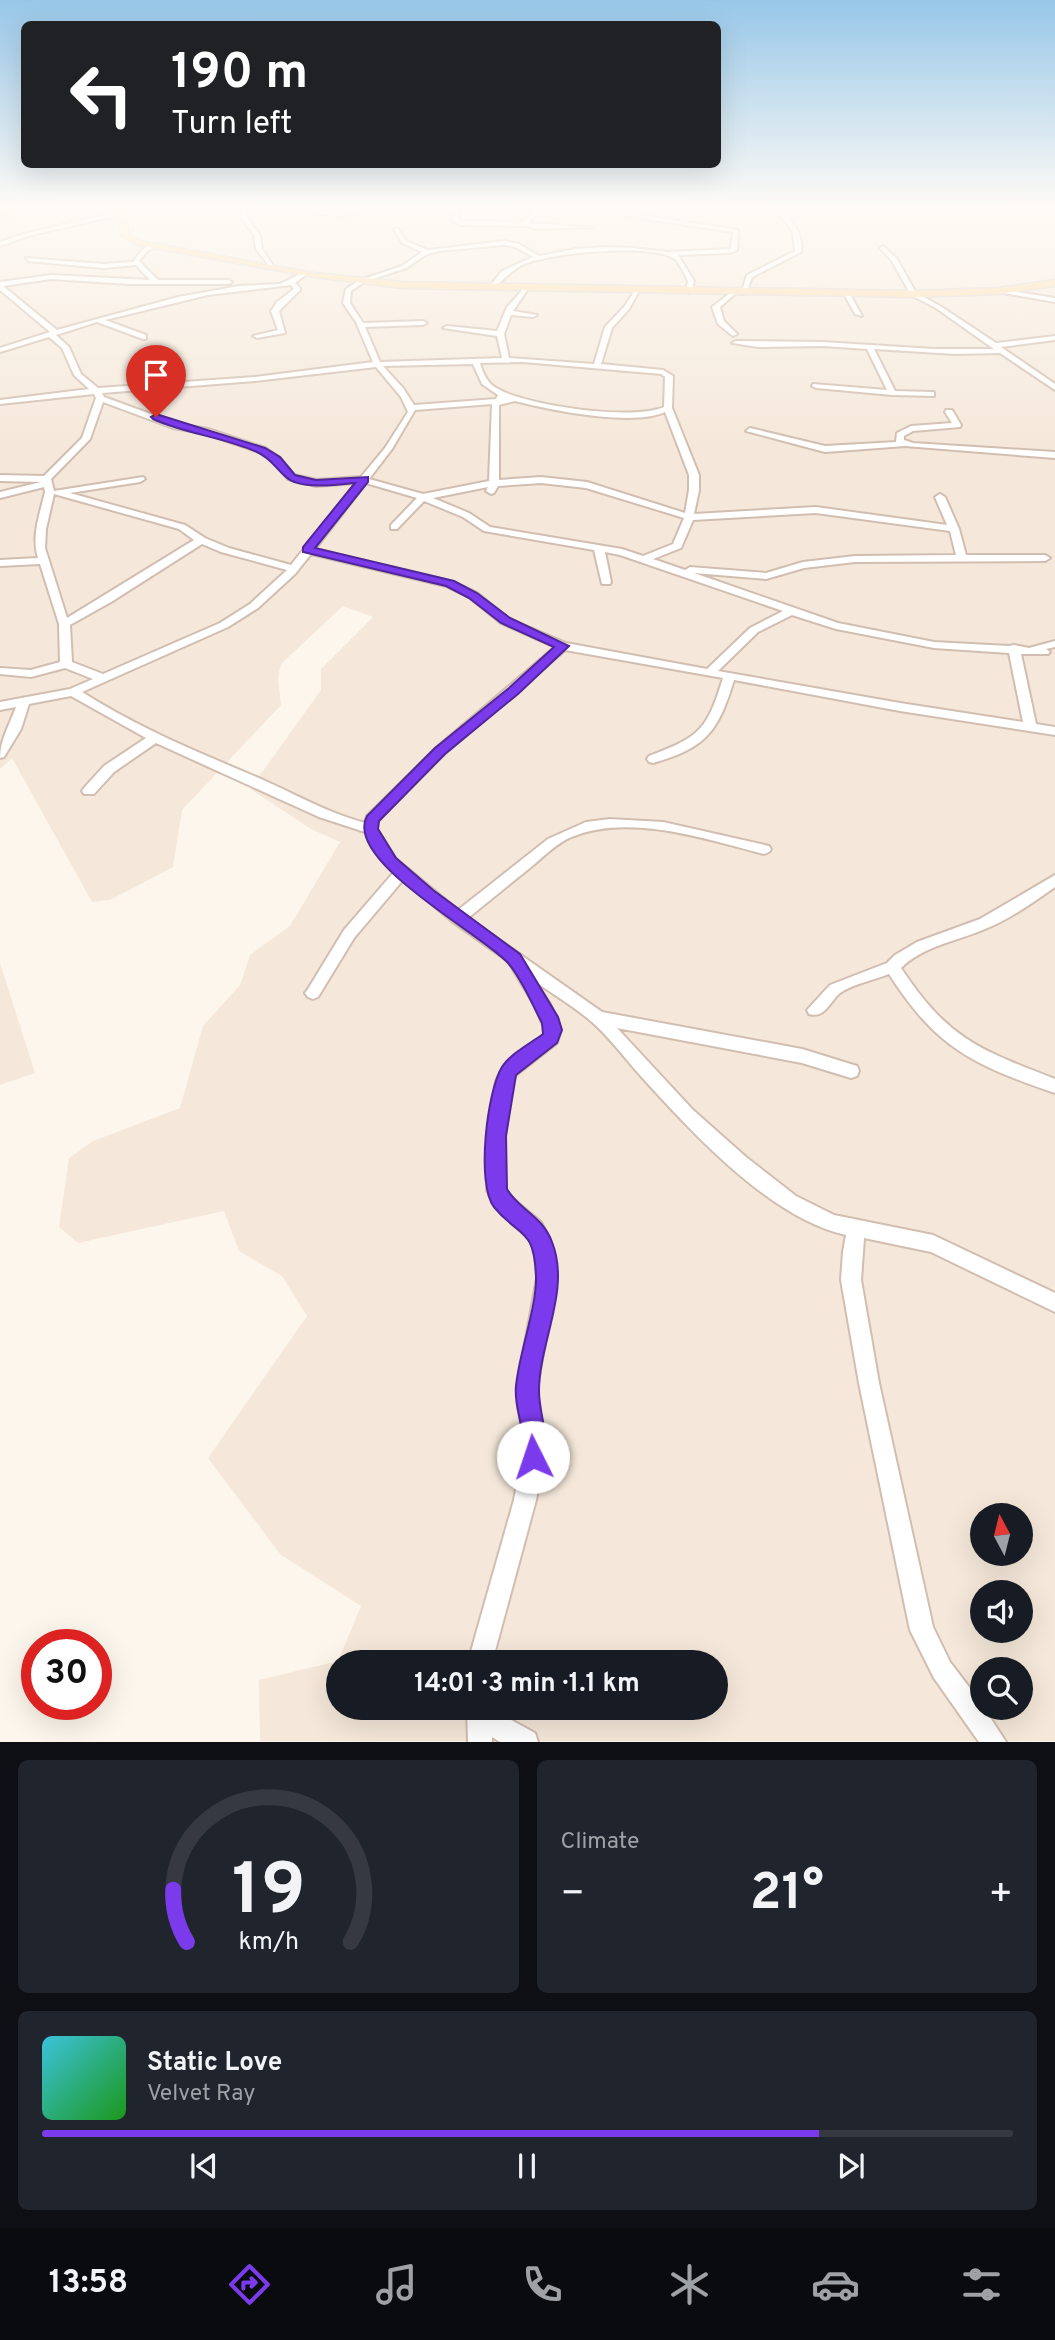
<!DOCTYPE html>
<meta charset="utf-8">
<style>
:root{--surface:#171b24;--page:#20242c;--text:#f1f3f6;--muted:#9ea1a6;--line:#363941;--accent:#7c3aed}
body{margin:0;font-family:Overpass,sans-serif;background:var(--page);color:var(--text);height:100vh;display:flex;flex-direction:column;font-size:26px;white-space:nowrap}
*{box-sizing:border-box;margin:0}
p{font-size:23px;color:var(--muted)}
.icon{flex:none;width:38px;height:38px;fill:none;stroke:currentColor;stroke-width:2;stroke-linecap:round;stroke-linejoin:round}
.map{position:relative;height:1742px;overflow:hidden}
.drawer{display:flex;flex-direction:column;gap:18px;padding:18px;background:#0d0f14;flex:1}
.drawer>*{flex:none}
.hud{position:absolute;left:21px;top:21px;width:700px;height:147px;border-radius:10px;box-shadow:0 7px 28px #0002;background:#202124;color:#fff;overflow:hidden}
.needle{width:46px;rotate:353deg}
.tools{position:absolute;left:970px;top:1503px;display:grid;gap:14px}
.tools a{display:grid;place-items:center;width:63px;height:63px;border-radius:50%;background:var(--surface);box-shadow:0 7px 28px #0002;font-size:35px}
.speed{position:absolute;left:21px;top:1629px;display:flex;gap:14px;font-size:35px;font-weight:700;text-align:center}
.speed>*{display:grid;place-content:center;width:91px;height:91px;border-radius:50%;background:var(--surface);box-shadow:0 7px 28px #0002;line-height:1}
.speed .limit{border:10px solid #d22;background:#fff;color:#111}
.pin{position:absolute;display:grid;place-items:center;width:60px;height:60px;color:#fff;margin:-72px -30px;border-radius:50% 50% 50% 0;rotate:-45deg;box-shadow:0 0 7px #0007}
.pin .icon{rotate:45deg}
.me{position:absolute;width:77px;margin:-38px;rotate:356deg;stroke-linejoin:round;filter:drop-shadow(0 0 5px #0008)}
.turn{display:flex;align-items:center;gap:24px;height:147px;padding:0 35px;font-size:32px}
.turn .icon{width:91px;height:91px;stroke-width:2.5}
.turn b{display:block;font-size:49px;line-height:60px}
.big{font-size:52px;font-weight:700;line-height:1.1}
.drawer .widget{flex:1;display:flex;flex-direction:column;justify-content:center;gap:10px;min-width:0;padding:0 24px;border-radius:10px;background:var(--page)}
.drawer .dial{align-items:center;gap:0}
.dial svg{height:182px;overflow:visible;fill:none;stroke:var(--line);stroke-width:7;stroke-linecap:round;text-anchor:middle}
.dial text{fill:var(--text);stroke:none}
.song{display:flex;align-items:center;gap:21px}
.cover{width:84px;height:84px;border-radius:10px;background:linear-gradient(135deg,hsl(190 70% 55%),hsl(120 70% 35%))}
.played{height:7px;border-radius:4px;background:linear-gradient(90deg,var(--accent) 80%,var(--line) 80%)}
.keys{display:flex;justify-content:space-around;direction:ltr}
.heat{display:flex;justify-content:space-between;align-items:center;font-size:38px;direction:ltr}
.drawer .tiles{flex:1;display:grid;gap:18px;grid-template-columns:1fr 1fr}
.widget:last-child{grid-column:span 2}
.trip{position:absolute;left:326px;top:1650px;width:402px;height:70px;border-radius:35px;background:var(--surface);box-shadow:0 7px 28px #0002;font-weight:700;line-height:70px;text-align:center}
.menu{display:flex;height:112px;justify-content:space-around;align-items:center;background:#090b0e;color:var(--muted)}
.menu .icon{width:49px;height:49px}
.menu .selected{color:var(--accent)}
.menu b{font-size:32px;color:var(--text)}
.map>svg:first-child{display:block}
.residential{fill:#f5e8da;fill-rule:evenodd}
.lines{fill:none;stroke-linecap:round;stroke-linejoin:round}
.minor-casing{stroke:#d1beb0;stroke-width:4}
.major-casing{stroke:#dad1cd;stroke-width:3}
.minor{fill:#fff;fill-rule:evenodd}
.major{fill:#fbd9a5;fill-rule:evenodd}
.route{fill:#7c3aed;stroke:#51269a;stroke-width:2}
</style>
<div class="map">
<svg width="1055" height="1742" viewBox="0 0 1055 1742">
<rect width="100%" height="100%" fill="#fdf6ec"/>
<g class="residential">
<path d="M41,204H111L120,240L155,250L228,260L295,274L390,286L706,295L912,297L1016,292L1055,286V1741H260L259,1680L338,1661L361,1606L281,1555L208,1458L307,1316L282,1276L239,1251L224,1211L78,1243L59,1227L69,1158L93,1141L180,1108L203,1026L240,985L250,955L290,926L340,842L311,829L250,789L321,690V669L373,617L343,606L281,664L278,678L281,705L182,810L173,867L110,900L92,902L12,758L0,769V222ZM982,1516H1020V1554H982ZM982,1592H1020V1631H982ZM338,1662H716V1708H338ZM982,1670H1020V1708H982Z"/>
<path d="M123,204H1055V280L1026,286L948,292L414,283L304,271L240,257L138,240L129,234Z"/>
<path d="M0,963L35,1073L0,1085Z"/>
</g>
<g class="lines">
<defs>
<g id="minor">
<path d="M238,204H244L248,219L260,235L262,249L274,267H270L256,249L254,235L242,219Z"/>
<path d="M301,204H307L313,209L354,216L351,218L309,212Z"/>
<path d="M444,204H450L448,207L460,211L458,219L461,221L523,222L540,204H546L529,223L592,227L538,229L525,226L460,225L452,220L455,213L442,209Z"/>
<path d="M771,204H777C789,218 804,231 801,252L752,277L746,293L741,294L747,275L795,251L793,232Z"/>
<path d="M810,204L895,207L898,209L895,211L819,208Z"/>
<path d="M608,210L738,230L737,250L730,253L678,255L694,281L692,291L689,293L686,291L688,281C684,274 680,262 673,258C649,243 548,253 522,265C509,272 504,280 493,288L490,286L502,271L533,257L515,247L504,245L439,251L427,254L406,268L364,282L351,291L350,303L363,323L423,321L427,323L423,325L365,327L380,362L502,358L497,336L443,328L447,326L497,331L507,307L526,286H530L513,311L537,315L533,317L511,315L504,334L509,358L594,364L605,327L624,307L636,289H640L629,309L612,328L601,364L663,370L673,376L672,408L699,475V490L694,514L816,507L947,525L935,497L940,494L945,497L959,529L966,555H1045L1050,558L1045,561L855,562L804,568L766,579L694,573L838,623L934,642L1009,646L1014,645L1029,648L1055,641V647L1046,649L1050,652L1048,654H1021L1036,724L1055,727V735L900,711L734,680C718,732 706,748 653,763L649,762L647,759L649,756C700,737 707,730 723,678L565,650L444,754L378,821L377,829L396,859L458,910L548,839L586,822L610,819L663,822L769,846L771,849L769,852L764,854C706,839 627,812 569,838C555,845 543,857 531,867C510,884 489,901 468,918L602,1012L802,1049L857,1066L859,1071L857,1076L851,1078L802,1063L617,1028L693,1110L746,1157L796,1196L834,1215L933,1235L1055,1293V1312L931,1252L864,1238L861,1280L879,1383L933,1627L950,1662L982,1704V1708H984L1006,1742H979L934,1678L910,1630L859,1383L841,1280L843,1252L846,1235C770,1219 690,1130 639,1074C624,1057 609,1037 592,1022C575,1007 554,995 536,982L550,1004L561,1030L557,1043L516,1075C501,1103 506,1157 505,1189L507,1194L541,1222L552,1245L557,1278L537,1387L538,1408L544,1432V1457L536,1500L492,1662H468L514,1500L522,1457L524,1432L518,1408L517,1387L537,1278L534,1246L527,1234L495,1206L487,1190L491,1109L496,1081L504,1065L544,1035L545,1030L535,1006L508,961L453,922L403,880L354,938L318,997L313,999L308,997L305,993L308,989L344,930L394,872L386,865L365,832L319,817L156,743L114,772L94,794H84L82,791L84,788L104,766L146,738L71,696L29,704L21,729L4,757L0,758C0,740 10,724 16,707L0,710V702L70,689L93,679L65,668L31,677L0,674V668L31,670L60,662L59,624L40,564L0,566V560L38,558C31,536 40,514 45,492L44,487L0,498V492L41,482L0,481V475L44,476L82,438L96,398L94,394L0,404V400L89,389L74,375L62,348L49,337L0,352V348L50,332L0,290V282L51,275L150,280L136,265L103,268L28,261L26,258L103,264L133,262L143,249L154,244L156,247L147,251L139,261L158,280H229L232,282L229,284H129L51,279L3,286L57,330L178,297L239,286L280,284L302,273H306V275L295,283L300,288V290L279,311L285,333L257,338L253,336L278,330L271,311L277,302L294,289L291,285L208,295L105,320L146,335V339H143L97,322L56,335L69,347L81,374L98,388L255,377L373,362L356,322L343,303L346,289L360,280L402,266L422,252L402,243L394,229H398L406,241L428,250L504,241L519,244L539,256L576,249L605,247L633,248L668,252L731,249L733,232L606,213ZM523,362L661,374L665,377L664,407C633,421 528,406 498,389C488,384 483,374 480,363ZM473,364L482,384L498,395L496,399L414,405L403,388L383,366ZM376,367L401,397L408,412L385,448L361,477L316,480L294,475L280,458L265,448L208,429L178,424L104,397L102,393L255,381ZM515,401C550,410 633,427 665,412L689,475V490L685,513L587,482L541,477L499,480V405ZM103,402L173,428L203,433L259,452L274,462L288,479L316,486L356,483L291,565L229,548L205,538L185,525L70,493L140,482L145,479L143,477L54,491L51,479L90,439ZM492,404L489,481L423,494L369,479L392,449L415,410ZM366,483L417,498L391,525V529H397L424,501L463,517L484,531L594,550L602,584H610L611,582L605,552L620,555L783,611L750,628L707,669L566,643L509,619L477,593L454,582L315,549ZM541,483L586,488L684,518L673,544L643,556L622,549L490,527L469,513L433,498L488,487L486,491L491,494L494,493L498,486ZM54,494L179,529L194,540L67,618L45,548L46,529ZM816,513L950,531L956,555L855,556L803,562L766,573L690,567L685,570L653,559L681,548L693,520ZM202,544L221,552L287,570L250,604L220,623L103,674L72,662L70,625L111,602ZM311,554L446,586L469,597L501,623L555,647L436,748L367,816L365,823C328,813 295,794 261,779C200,753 138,728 82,692L228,627L258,608L295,574ZM792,615L836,629L934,648L1009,653L1023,722L900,703L718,671L758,632Z"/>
<path d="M121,211L123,214L28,236L0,246V242L24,234Z"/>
<path d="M883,246L897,259L916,293L940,306L996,343L1055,336V340L1001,347L1055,384V390L1000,353L956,354L874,349L895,391L931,392H934V396L892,395L816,388L812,386L813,384L887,390L867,349L823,346L758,347L732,343L736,341L823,342L934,349H994L936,308L911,295L892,261L880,248Z"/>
<path d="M999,289L1055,298V302L997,292Z"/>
<path d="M733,291L735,294L720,307L724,321L737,334L733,336L718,324L712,307Z"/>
<path d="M847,292L850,294L862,316L855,314L844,294Z"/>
<path d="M946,410H952L961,425L960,427L913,431L904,436V440L913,443L1055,452V458L905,446L825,452L746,431L750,428L825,446L896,442L897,433L911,426L952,423L945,412Z"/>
<path d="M1055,875V887C1031,904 1007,921 980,931C953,942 922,947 901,968C948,1039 978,1049 1055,1079V1093C974,1065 937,1049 889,974C874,980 853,984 840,993C830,1001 825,1019 809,1014L807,1010L830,985L887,963L895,955L917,942L980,919Z"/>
<path d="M467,1708H489L535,1733L538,1742H500L492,1737V1742H468Z"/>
</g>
<g id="major">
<path d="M31,204H40L0,222V217Z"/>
<path d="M116,204H123L129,235L141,241L314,273L402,282L913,291L999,288L1055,280V286L999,294L913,297L402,288L314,277L136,245L121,236Z"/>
</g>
</defs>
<use href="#minor" class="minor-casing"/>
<use href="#major" class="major-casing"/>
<use href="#minor" class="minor"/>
<use href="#major" class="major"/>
</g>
<linearGradient id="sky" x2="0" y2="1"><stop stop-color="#97c7e8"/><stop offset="0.46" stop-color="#fefbf6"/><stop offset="1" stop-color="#fefbf6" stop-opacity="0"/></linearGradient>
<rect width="1055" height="448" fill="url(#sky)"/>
<path class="route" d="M156,414L265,448L280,457L295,475L316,480L368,477V482L315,548L454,581L477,593L510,618L569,646L518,694L445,754L379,821L378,829L396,858L433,890L520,954L558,1017L562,1030L557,1043L516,1075L506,1136L507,1189C519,1210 542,1215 552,1242C571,1290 539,1342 539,1391C539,1416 552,1441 542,1465L533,1469L525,1465C520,1454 522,1445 522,1434C521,1418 514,1403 516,1386C519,1353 537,1307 536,1276C534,1226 519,1238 494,1207C476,1184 487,1091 502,1067C510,1054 531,1043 543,1034L542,1023C532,1004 522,979 508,963C482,934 343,861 367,816L435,748L509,688L554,647L501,623L469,598L446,586L303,552V547L355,483C337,485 300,490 286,477C275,468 271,458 257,452C223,437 186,434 153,419L151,417Z"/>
</svg>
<div class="tools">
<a><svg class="needle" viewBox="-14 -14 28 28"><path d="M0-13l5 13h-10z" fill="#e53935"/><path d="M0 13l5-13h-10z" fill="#9ea1a6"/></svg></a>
<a><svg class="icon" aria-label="sound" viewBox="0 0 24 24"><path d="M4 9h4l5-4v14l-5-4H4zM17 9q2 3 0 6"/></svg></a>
<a><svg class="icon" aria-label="search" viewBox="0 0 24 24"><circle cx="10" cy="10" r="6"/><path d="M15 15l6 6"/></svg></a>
</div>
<div class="speed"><div class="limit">30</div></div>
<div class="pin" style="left:156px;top:417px;background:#d93025"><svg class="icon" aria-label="arrive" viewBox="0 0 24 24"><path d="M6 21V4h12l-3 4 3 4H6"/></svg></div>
<svg class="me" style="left:533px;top:1457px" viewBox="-20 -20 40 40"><circle r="19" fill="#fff"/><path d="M0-13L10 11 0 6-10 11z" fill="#7c3aed"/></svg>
<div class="trip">14:01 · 3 min · 1.1 km</div>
<div class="hud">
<div class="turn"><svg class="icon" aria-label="left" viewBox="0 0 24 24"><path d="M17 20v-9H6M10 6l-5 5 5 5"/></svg><div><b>190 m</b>Turn left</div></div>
</div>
</div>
<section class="drawer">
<div class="tiles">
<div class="widget dial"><svg viewBox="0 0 100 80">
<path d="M14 69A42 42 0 1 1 86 69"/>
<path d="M14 69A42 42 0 0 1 8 46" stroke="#7c3aed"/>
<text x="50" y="56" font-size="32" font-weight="700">19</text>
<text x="50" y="72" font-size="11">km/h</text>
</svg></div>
<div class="widget"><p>Climate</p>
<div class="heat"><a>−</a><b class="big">21°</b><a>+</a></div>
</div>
<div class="widget">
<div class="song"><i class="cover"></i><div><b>Static Love</b><p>Velvet Ray</p></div></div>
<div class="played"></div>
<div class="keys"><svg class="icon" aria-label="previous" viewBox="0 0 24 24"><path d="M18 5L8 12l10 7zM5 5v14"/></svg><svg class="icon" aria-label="pause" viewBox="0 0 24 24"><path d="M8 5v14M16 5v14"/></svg><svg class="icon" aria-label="next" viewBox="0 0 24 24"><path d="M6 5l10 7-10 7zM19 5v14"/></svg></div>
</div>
</div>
</section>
<nav class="menu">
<b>13:58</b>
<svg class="icon selected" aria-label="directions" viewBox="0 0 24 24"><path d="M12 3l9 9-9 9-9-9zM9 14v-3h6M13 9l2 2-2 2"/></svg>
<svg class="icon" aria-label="music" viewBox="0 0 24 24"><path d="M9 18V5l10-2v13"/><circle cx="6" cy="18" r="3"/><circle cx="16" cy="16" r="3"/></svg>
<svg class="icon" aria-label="phone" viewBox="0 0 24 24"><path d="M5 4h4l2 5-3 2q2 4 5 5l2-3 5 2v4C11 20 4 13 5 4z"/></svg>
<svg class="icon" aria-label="climate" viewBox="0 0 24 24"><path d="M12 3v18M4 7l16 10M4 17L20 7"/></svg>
<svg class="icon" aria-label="car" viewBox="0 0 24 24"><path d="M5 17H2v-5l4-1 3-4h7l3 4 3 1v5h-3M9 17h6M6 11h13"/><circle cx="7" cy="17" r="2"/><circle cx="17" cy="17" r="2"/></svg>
<svg class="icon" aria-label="filters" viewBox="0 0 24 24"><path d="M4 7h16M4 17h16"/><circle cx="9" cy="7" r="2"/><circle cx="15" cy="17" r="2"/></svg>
</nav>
